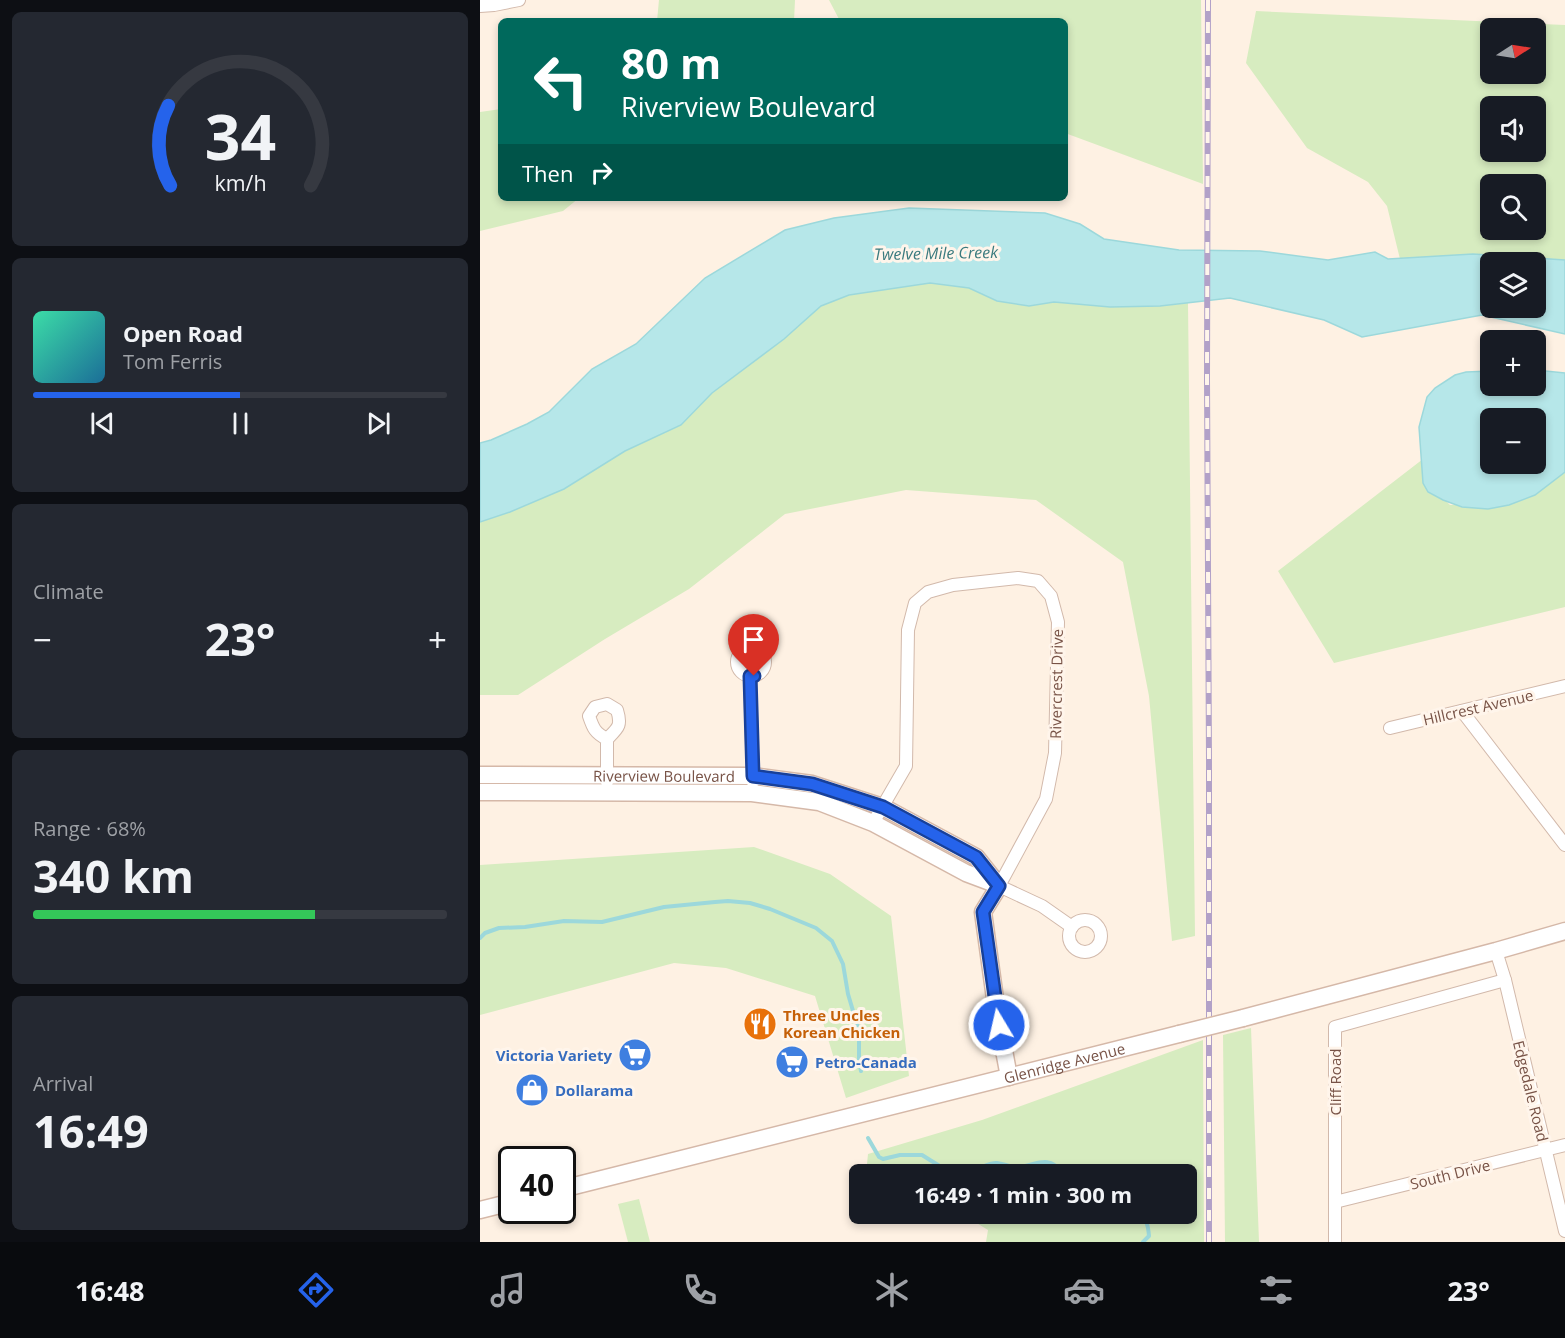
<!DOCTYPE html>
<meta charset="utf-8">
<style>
:root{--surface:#171b24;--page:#242831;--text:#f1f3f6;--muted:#9ea1a6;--line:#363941;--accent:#2563eb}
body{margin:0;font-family:"Open Sans",sans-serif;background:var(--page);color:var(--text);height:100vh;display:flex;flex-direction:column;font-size:22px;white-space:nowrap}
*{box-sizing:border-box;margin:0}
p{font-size:20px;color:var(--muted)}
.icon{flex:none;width:33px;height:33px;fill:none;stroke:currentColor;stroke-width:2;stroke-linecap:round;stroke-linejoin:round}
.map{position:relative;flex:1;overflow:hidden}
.panel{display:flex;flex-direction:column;gap:12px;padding:12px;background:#0d0f14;width:480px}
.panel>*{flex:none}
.guide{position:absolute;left:18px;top:18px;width:570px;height:183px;border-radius:9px;box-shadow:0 3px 9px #0003;background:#00695c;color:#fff;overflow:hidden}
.needle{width:39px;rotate:78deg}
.fabs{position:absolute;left:1000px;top:18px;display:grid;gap:12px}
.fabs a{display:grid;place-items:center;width:66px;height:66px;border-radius:9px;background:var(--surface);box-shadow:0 3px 9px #0003;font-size:30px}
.speed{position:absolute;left:18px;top:1146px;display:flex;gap:12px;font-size:30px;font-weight:700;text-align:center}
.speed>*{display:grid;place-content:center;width:78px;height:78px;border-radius:50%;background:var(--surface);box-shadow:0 3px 9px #0003;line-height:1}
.speed .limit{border:3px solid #111;border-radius:9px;background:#fff;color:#111}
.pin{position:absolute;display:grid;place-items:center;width:51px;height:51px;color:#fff;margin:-62px -26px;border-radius:50% 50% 50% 0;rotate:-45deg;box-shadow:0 0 6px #0007}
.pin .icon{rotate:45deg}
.me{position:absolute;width:66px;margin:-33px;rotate:351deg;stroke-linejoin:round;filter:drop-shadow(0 0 4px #0008)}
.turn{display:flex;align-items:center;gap:21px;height:126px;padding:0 24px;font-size:27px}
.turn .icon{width:78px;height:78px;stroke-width:2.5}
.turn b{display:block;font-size:42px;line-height:51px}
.then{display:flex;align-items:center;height:57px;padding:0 24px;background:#0003;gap:12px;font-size:22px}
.big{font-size:45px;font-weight:700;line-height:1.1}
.panel .tile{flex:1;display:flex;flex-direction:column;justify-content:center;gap:9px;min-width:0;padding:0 21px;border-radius:9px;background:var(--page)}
.panel .dial{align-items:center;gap:0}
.dial svg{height:156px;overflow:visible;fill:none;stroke:var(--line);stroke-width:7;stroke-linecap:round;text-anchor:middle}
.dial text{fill:var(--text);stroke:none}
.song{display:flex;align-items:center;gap:18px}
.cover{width:72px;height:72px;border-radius:9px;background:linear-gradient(135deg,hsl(160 70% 55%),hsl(200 70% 35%))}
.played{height:6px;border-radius:3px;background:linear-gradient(90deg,var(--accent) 50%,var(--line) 50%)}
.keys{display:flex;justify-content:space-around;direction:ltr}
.heat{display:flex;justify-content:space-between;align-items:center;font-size:33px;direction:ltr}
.charge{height:9px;border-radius:4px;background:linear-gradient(90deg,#34c759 68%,var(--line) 0)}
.trip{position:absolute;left:369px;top:1164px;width:348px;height:60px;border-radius:9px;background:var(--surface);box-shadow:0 3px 9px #0003;font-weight:700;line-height:60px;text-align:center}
.tabs{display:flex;height:96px;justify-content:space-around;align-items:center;background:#090b0e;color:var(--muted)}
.tabs .icon{width:42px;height:42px}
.tabs .active{color:var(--accent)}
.tabs b{font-size:27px;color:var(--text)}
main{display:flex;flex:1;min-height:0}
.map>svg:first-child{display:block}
.green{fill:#d7ecc0;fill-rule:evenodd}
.water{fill:#b6e7e9;stroke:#9cd8db;stroke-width:1.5;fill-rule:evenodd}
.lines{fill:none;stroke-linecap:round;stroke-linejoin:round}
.stream{stroke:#9cd8db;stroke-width:4}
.street-casing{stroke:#d2b9ab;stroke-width:14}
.secondary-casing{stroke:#d5b8a8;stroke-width:19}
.street{stroke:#fff;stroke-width:12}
.secondary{stroke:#fff;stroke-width:16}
.rail-casing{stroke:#b2a1c8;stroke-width:6}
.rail{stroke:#fff5eb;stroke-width:4;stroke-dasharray:11;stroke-linecap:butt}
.secondary-bridge-casing{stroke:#d5b8a8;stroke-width:19;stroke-linecap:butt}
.secondary-bridge{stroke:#fff;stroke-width:16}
.route-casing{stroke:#184099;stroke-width:15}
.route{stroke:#2563eb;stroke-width:10}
.labels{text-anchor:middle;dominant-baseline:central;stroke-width:6;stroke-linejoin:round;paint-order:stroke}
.street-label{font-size:15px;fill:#785347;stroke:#fff5eb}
.food-label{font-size:15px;font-weight:bold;fill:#c56008;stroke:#fff5eb;text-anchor:start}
.shop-label{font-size:15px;font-weight:bold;fill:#366cbe;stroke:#fff5eb;text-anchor:start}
.water-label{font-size:16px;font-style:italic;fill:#3a7a7e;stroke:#fff5eb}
</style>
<main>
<section class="panel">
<div class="tile dial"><svg viewBox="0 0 100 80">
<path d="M14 69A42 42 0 1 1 86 69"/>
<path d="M14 69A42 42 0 0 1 13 28" stroke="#2563eb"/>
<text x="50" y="56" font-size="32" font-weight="700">34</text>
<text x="50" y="72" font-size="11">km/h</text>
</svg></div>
<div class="tile">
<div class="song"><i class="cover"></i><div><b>Open Road</b><p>Tom Ferris</p></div></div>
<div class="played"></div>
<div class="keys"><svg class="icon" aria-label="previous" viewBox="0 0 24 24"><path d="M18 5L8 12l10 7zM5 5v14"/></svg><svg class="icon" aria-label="pause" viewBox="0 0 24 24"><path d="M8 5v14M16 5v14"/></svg><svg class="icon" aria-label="next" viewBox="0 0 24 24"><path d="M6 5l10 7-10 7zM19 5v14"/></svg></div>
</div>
<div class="tile"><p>Climate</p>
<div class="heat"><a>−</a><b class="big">23°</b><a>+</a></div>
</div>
<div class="tile"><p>Range · 68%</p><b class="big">340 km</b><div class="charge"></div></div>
<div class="tile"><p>Arrival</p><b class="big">16:49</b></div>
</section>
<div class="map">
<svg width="1085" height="1242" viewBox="0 0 1085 1242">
<rect width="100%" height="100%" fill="#fef1e3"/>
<g class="green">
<path d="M179,0H315L314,21H177Z"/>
<path d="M349,0H721L723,184L585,133V21H360Z"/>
<path d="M776,11L1085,25V260L993,254L920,259L907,206L888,182L827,148L766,63ZM1011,28H1056V74H1011ZM1011,106H1056V152H1011ZM1011,184H1056V230H1011Z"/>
<path d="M21,109V198H99L83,211L0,231V112Z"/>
<path d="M450,283L489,288L517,301L549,306L574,302L630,307L680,306L708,303L715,936L692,941L669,696L643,562L556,500L426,490L305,514L209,589L125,639L38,695H0V522L30,512L145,451L201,425L232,393L304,339L341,306L369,295Z"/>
<path d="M943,459L949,484L970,505L985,504L1085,462V607L854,663L798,571Z"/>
<path d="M274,847L350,874L411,916L429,1076L366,1098L335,996L246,968L194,963L0,1015V865Z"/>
<path d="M771,1028L779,1242H745L743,1035Z"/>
<path d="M723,1040L724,1242H506L508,1230L482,1214H706V1174H386L388,1154L502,1120Z"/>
<path d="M159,1199L170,1242H148L138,1204Z"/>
</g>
<g class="water">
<path d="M429,208L565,213L600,224L624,239L699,250L780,251L848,260L895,252L908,259L993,254L1085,260V334L1002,315L882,337L844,320L750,298L680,306L630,307L574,302L549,306L517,301L489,288L450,283L369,295L341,306L304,339L232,393L201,425L145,451L84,489L30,512L0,522V443L11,440L47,424L69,412L112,369L156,344L225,278L305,230L354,218ZM1011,262H1056V308H1011Z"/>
<path d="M1056,370L1085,373V472L1055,495L1029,505L1008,509L982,507L963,500L948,492L943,483L939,427L947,397L955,388L975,375L986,372L1011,371V386H1056ZM1011,418H1056V464H1011Z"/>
</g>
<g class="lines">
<g class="stream">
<path d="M0,938L5,933L19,928L45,927L84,921L122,922L184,907L235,902L248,901L270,903L290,909L336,928L352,941L363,964L368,994L379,1031V1061L381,1071"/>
<path d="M388,1138L399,1157L403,1159L420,1155H442L466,1170L479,1174"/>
<path d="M491,1174C498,1170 508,1162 517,1163C525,1164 532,1168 540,1167C559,1164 567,1155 583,1172H594L597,1174"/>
<path d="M656,1214C667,1219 668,1224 669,1236L663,1242"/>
</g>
<defs>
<g id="street">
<path d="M0,6L14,5L39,0"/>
<circle cx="271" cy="662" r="14"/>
<path d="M270,676L273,782"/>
<path d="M982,711L1085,845"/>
<path d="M910,728L1085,686"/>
<path d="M127,739C115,733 113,728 109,716L115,707L127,704L137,710C142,726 138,728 127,739V782"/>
<path d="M393,823L426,766L428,630L435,603L448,592L473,585L538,578L558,581L571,596L578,622L575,753L566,799L519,886L562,906L592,927"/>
<circle cx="605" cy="936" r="16"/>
<path d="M1016,951L1025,980L1085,1231"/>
<path d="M855,1202L1085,1145"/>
<path d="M855,1242V1027L1025,980"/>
</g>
<g id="secondary">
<path id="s1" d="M0,775L273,776L332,784L403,807L496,857L519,886"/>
<path d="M0,792L272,793L339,802L393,823L486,873L518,885"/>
<path d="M519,886L503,912L517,1013L529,1077"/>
<path d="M763,1018L1016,951L1085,931"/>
<path id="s2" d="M82,1189L699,1034"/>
<path d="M0,1210L32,1202"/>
</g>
</defs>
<use href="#street" class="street-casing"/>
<use href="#secondary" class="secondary-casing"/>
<use href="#street" class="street"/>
<use href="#secondary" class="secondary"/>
<defs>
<path id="rail" d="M728,0L727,379L729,761V1242"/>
</defs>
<use href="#rail" class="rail-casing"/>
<use href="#rail" class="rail"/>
<defs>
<path id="secondary-bridge" d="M699,1034L763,1018"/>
</defs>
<use href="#secondary-bridge" class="secondary-bridge-casing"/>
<use href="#secondary-bridge" class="secondary-bridge"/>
</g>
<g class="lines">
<defs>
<path id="route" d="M274,676H270L273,776L332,784L403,807L496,857L519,886L503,912L519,1025"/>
</defs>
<use href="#route" class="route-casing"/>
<use href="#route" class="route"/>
</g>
<defs>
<symbol id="restaurant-disc" viewBox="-11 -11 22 22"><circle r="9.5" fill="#e8710a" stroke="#fff5eb"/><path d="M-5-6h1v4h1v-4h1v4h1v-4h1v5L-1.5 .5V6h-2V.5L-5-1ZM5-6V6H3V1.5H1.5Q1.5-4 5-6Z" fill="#fff"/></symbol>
<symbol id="supermarket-disc" viewBox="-11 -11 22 22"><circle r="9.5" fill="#3f7fe0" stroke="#fff5eb"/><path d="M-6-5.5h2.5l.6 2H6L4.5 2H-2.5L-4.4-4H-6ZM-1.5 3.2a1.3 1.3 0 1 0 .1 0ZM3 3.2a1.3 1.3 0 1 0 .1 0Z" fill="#fff"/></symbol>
<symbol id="shop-disc" viewBox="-11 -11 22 22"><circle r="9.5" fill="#3f7fe0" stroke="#fff5eb"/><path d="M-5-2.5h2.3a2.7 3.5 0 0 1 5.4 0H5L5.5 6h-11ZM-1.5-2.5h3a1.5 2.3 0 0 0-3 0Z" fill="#fff"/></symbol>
</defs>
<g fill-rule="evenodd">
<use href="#restaurant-disc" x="261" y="1005" width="38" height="38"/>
<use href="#supermarket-disc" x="136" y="1036" width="38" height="38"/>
<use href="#supermarket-disc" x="293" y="1043" width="38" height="38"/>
<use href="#shop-disc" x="33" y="1071" width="38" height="38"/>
</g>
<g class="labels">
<g class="street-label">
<text transform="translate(576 684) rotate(-89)">Rivercrest Drive</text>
<text transform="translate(998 707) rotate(-13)">Hillcrest Avenue</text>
<text stroke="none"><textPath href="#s1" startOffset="184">Riverview Boulevard</textPath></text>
<text stroke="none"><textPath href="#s2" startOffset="518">Glenridge Avenue</textPath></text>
<text transform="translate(855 1082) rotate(-90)">Cliff Road</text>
<text transform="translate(1051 1091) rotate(76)">Edgedale Road</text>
<text transform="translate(970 1174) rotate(-14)">South Drive</text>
</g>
<g class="food-label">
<text x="303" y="1015">Three Uncles<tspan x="303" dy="17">Korean Chicken</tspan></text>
</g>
<g class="shop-label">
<text x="132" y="1055" text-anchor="end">Victoria Variety</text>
<text x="335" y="1062">Petro-Canada</text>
<text x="75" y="1090">Dollarama</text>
</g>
<g class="water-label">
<text transform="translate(456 253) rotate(-1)">Twelve Mile Creek</text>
</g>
</g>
</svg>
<div class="fabs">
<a><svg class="needle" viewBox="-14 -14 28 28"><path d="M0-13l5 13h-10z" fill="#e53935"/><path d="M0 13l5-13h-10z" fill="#9ea1a6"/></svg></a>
<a><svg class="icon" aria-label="sound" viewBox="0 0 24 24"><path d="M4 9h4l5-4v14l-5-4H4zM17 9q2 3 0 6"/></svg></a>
<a><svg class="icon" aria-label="search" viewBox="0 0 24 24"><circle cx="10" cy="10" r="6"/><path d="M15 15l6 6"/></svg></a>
<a><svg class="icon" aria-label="layers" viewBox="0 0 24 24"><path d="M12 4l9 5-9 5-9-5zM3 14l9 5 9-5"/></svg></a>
<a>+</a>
<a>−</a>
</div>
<div class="speed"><div class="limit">40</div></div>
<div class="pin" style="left:274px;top:676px;background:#d93025"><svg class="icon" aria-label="arrive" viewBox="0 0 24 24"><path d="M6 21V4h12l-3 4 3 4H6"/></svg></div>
<svg class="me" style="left:519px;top:1025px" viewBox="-20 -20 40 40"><circle r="17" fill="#2563eb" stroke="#fff" stroke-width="3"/><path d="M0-11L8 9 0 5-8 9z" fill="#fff"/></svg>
<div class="trip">16:49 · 1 min · 300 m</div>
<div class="guide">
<div class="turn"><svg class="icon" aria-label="left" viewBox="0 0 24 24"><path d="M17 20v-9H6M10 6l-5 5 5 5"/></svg><div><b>80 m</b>Riverview Boulevard</div></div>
<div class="then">Then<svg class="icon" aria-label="right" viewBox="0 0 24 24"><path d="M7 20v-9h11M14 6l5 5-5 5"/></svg></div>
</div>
</div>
</main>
<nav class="tabs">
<b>16:48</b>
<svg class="icon active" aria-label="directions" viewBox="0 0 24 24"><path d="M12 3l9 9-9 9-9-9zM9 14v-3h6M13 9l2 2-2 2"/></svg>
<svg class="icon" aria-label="music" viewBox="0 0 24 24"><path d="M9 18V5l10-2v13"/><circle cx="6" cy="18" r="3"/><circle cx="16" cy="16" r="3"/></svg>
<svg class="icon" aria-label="phone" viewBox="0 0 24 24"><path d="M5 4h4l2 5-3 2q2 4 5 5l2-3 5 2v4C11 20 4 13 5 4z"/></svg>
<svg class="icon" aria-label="climate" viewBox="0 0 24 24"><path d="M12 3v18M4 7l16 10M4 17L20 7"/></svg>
<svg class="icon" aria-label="car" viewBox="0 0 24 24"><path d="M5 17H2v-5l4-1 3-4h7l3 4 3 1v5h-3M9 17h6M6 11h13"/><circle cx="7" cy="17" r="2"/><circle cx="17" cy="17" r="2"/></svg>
<svg class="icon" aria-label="filters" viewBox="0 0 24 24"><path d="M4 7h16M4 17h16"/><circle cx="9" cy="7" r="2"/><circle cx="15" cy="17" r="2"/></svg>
<b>23°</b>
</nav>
